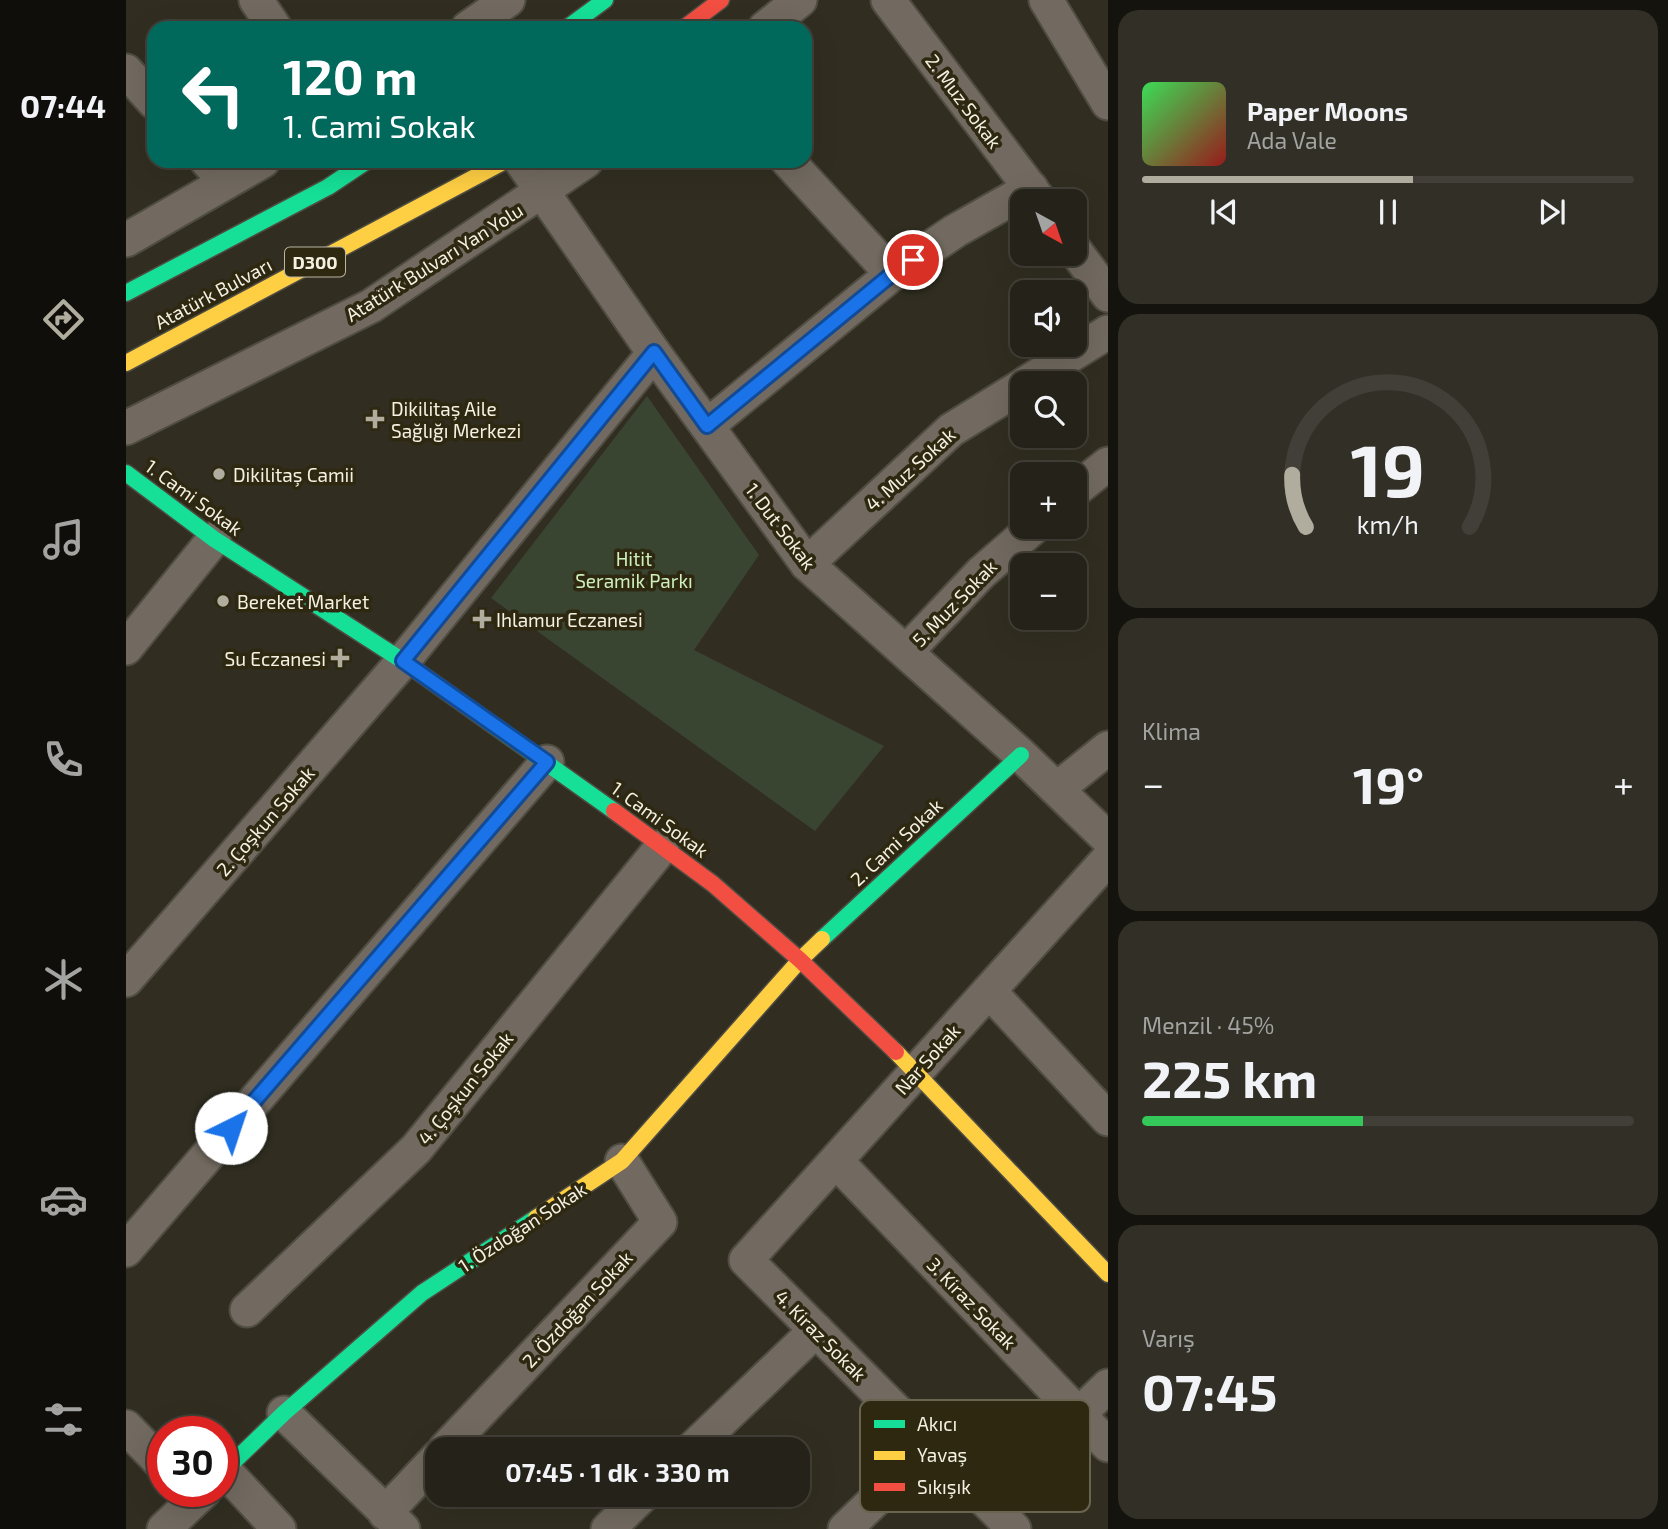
<!DOCTYPE html>
<html lang="tr">
<meta charset="utf-8">
<style>
:root{--surface:#252219;--page:#312f26;--text:#f1f3f6;--muted:#a3a4a2;--line:#423f38;--accent:#b0ac9e}
body{margin:0;font-family:"Exo 2",sans-serif;background:var(--page);color:var(--text);height:100vh;display:flex;flex-direction:column;font-size:26px;white-space:nowrap}
*{box-sizing:border-box;margin:0}
p{font-size:23px;color:var(--muted)}
.icon{flex:none;width:38px;height:38px;fill:none;stroke:currentColor;stroke-width:2;stroke-linecap:round;stroke-linejoin:round}
.map{position:relative;flex:1;overflow:hidden}
.panel{display:flex;flex-direction:column;gap:10px;padding:10px;background:#14130e;width:560px}
.panel>*{flex:none}
.banner{position:absolute;left:21px;top:21px;width:665px;height:147px;border-radius:21px;box-shadow:0 7px 28px #0002,0 0 0 2px var(--line);background:#00695c;color:#fff;overflow:hidden}
.needle{width:46px;rotate:140deg}
.buttons{position:absolute;left:884px;top:189px;display:grid;gap:14px}
.buttons a{display:grid;place-items:center;width:77px;height:77px;border-radius:14px;background:var(--surface);box-shadow:0 7px 28px #0002,0 0 0 2px var(--line);font-size:35px}
.speed{position:absolute;left:21px;top:1416px;display:flex;gap:14px;font-size:35px;font-weight:700;text-align:center}
.speed>*{display:grid;place-content:center;width:91px;height:91px;border-radius:50%;background:var(--surface);box-shadow:0 7px 28px #0002,0 0 0 2px var(--line);line-height:1}
.speed .limit{border:10px solid #d22;background:#fff;color:#111}
.pin{position:absolute;display:grid;place-items:center;width:60px;height:60px;color:#fff;margin:-30px;border:4px solid #fff;border-radius:50%;box-shadow:0 2px 7px #0007}
.me{position:absolute;width:77px;margin:-38px;rotate:41deg;stroke-linejoin:round;filter:drop-shadow(0 0 5px #0008)}
.turn{display:flex;align-items:center;gap:24px;height:147px;padding:0 21px;font-size:32px}
.turn .icon{width:91px;height:91px;stroke-width:2.5}
.turn b{display:block;font-size:49px;line-height:60px}
.big{font-size:52px;font-weight:700;line-height:1.1}
.panel .card{flex:1;display:flex;flex-direction:column;justify-content:center;gap:10px;min-width:0;padding:0 24px;border-radius:21px;background:var(--page)}
.panel .dial{align-items:center;gap:0}
.dial svg{height:182px;overflow:visible;fill:none;stroke:var(--line);stroke-width:7;stroke-linecap:round;text-anchor:middle}
.dial text{fill:var(--text);stroke:none}
.song{display:flex;align-items:center;gap:21px}
.cover{width:84px;height:84px;border-radius:10px;background:linear-gradient(135deg,hsl(130 70% 55%),hsl(0 70% 35%))}
.played{height:7px;border-radius:4px;background:linear-gradient(90deg,var(--accent) 55%,var(--line) 55%)}
.keys{display:flex;justify-content:space-around;direction:ltr}
.heat{display:flex;justify-content:space-between;align-items:center;font-size:38px;direction:ltr}
.charge{height:10px;border-radius:5px;background:linear-gradient(90deg,#34c759 45%,var(--line) 0)}
.trip{position:absolute;left:299px;top:1437px;width:385px;height:70px;border-radius:21px;background:var(--surface);box-shadow:0 7px 28px #0002,0 0 0 2px var(--line);font-weight:700;line-height:70px;text-align:center}
main{display:flex;flex:1;min-height:0}
.dock{display:flex;flex-direction:column;width:126px;justify-content:space-around;align-items:center;background:#0f0e0a;color:var(--muted)}
.dock .icon{width:49px;height:49px}
.dock .current{color:var(--accent)}
.dock b{font-size:32px;color:var(--text)}
.map>svg:first-child{display:block}
.green{fill:#394431}
.lines{fill:none;stroke-linecap:round;stroke-linejoin:round}
.street-casing{stroke:#4f4c42;stroke-width:37}
.fast-casing{stroke:#4f4c42;stroke-width:19}
.slow-casing{stroke:#4f4c42;stroke-width:19}
.jam-casing{stroke:#4f4c42;stroke-width:19}
.street{stroke:#726a60;stroke-width:33}
.fast{stroke:#16e098;stroke-width:16}
.slow{stroke:#ffcf43;stroke-width:16}
.jam{stroke:#f24e42;stroke-width:16}
.route-casing{stroke:#114b97;stroke-width:18}
.route{stroke:#1a73e8;stroke-width:12}
.poi-dot{fill:#b0ac9e;stroke:#2e2811;stroke-width:2.5}
.labels{text-anchor:middle;dominant-baseline:central;stroke-width:7;stroke-linejoin:round;paint-order:stroke}
.shield{fill:#2e2811;stroke:#b9b4a3;stroke-width:2}
.shield-label{font-size:18px;font-weight:bold;fill:#f4f0e2}
.street-label{font-size:19px;fill:#f4f0e2;stroke:#2e2811}
.poi-label{font-size:19px;fill:#f4f0e2;stroke:#2e2811;text-anchor:start}
.park-label{font-size:19px;fill:#cdf0bd;stroke:#2e2811}
.key{fill:#2e2811;stroke:#696450;stroke-width:2}
.key-label{font-size:19px;fill:#f4f0e2}
</style>
<main>
<nav class="dock">
<b>07:44</b>
<svg class="icon current" aria-label="directions" viewBox="0 0 24 24"><path d="M12 3l9 9-9 9-9-9zM9 14v-3h6M13 9l2 2-2 2"/></svg>
<svg class="icon" aria-label="music" viewBox="0 0 24 24"><path d="M9 18V5l10-2v13"/><circle cx="6" cy="18" r="3"/><circle cx="16" cy="16" r="3"/></svg>
<svg class="icon" aria-label="phone" viewBox="0 0 24 24"><path d="M5 4h4l2 5-3 2q2 4 5 5l2-3 5 2v4C11 20 4 13 5 4z"/></svg>
<svg class="icon" aria-label="climate" viewBox="0 0 24 24"><path d="M12 3v18M4 7l16 10M4 17L20 7"/></svg>
<svg class="icon" aria-label="car" viewBox="0 0 24 24"><path d="M5 17H2v-5l4-1 3-4h7l3 4 3 1v5h-3M9 17h6M6 11h13"/><circle cx="7" cy="17" r="2"/><circle cx="17" cy="17" r="2"/></svg>
<svg class="icon" aria-label="filters" viewBox="0 0 24 24"><path d="M4 7h16M4 17h16"/><circle cx="9" cy="7" r="2"/><circle cx="15" cy="17" r="2"/></svg>
</nav>
<div class="map">
<svg width="982" height="1529" viewBox="0 0 982 1529">
<rect width="100%" height="100%" fill="#312e21"/>
<path class="green" d="M521,396L633,555L568,650L758,746L689,831L365,598Z"/>
<g class="lines">
<defs>
<g id="street">
<path d="M130,0L149,28"/>
<path d="M762,0L914,201"/>
<path d="M920,0L982,103"/>
<path d="M342,28L382,0"/>
<path d="M639,28L674,0"/>
<path d="M0,71L28,102"/>
<path d="M81,161L100,182"/>
<path d="M395,161L528,353L681,564L895,755L982,839"/>
<path d="M662,161L766,274"/>
<path d="M0,240L137,161"/>
<path d="M948,249L982,295"/>
<path d="M900,383L982,332"/>
<path d="M581,426L766,274L829,231L905,188"/>
<path d="M0,428L245,306L460,161"/>
<path d="M948,491L982,464"/>
<path d="M681,564L825,430L896,386"/>
<path d="M0,648L88,539"/>
<path d="M780,652L855,573L908,527"/>
<path d="M931,789L982,748"/>
<path d="M0,980L277,661L528,353"/>
<path d="M863,991L982,1119"/>
<path d="M710,1161L982,1445"/>
<path d="M0,1250L421,762"/>
<path d="M121,1310L290,1149L536,847"/>
<path d="M158,1413L277,1529"/>
<path d="M952,1415L982,1386"/>
<path d="M0,1427L37,1465"/>
<path d="M319,1449L534,1222L496,1161"/>
<path d="M566,1449L690,1330"/>
<path d="M99,1471L153,1529"/>
<path d="M259,1513L312,1457"/>
<path d="M38,1529L78,1491"/>
<path d="M482,1529L518,1494"/>
<path d="M719,1529L805,1446"/>
<path d="M888,1529L620,1260L982,859"/>
</g>
<g id="fast">
<path d="M441,28L479,0"/>
<path d="M0,293L202,187L241,161"/>
<path d="M0,473L88,539L277,661L488,811"/>
<path d="M696,939L895,755"/>
<path d="M96,1473L158,1413L296,1293L410,1218"/>
</g>
<g id="slow">
<path d="M0,363L379,161"/>
<path d="M770,1052L982,1274"/>
<path d="M410,1218L496,1161L674,960L696,939"/>
</g>
<g id="jam">
<path d="M558,28L595,0"/>
<path d="M488,811L587,884L674,960L770,1052"/>
</g>
</defs>
<use href="#street" class="street-casing"/>
<use href="#fast" class="fast-casing"/>
<use href="#slow" class="slow-casing"/>
<use href="#jam" class="jam-casing"/>
<use href="#street" class="street"/>
<use href="#fast" class="fast"/>
<use href="#slow" class="slow"/>
<use href="#jam" class="jam"/>
</g>
<g class="lines">
<defs>
<path id="route" d="M105,1128L421,762L277,661L528,352L581,426L766,274L787,260"/>
</defs>
<use href="#route" class="route-casing"/>
<use href="#route" class="route"/>
</g>
<g class="poi-dot">
<path d="M245.5 408.5h7v7h7v7h-7v7h-7v-7h-7v-7h7z"/>
<circle cx="93" cy="474" r="7"/>
<circle cx="97" cy="601" r="7"/>
<path d="M352.5 608.5h7v7h7v7h-7v7h-7v-7h-7v-7h7z"/>
<path d="M210.5 647.5h7v7h7v7h-7v7h-7v-7h-7v-7h7z"/>
</g>
<g class="labels">
<rect class="shield" x="159" y="247.5" width="60" height="29" rx="5"/>
<g class="shield-label">
<text x="189" y="262">D300</text>
</g>
<g class="street-label">
<text transform="translate(838 101) rotate(53)">2. Muz Sokak</text>
<text transform="translate(308 262) rotate(-32)">Atatürk Bulvarı Yan Yolu</text>
<text transform="translate(87 293) rotate(-28)">Atatürk Bulvarı</text>
<text transform="translate(784 469) rotate(-42)">4. Muz Sokak</text>
<text transform="translate(68 497) rotate(36)">1. Cami Sokak</text>
<text transform="translate(655 526) rotate(53)">1. Dut Sokak</text>
<text transform="translate(828 603) rotate(-46)">5. Muz Sokak</text>
<text transform="translate(534 819) rotate(36)">1. Cami Sokak</text>
<text transform="translate(139 821) rotate(-49)">2. Çoşkun Sokak</text>
<text transform="translate(770 842) rotate(-43)">2. Cami Sokak</text>
<text transform="translate(801 1059) rotate(-48)">Nar Sokak</text>
<text transform="translate(339 1088) rotate(-51)">4. Çoşkun Sokak</text>
<text transform="translate(396 1227) rotate(-33)">1. Özdoğan Sokak</text>
<text transform="translate(846 1303) rotate(46)">3. Kiraz Sokak</text>
<text transform="translate(451 1309) rotate(-47)">2. Özdoğan Sokak</text>
<text transform="translate(695 1335) rotate(45)">4. Kiraz Sokak</text>
</g>
<g class="poi-label">
<text x="265" y="408">Dikilitaş Aile<tspan x="265" dy="22">Sağlığı Merkezi</tspan></text>
<text x="107" y="474">Dikilitaş Camii</text>
<text x="111" y="601">Bereket Market</text>
<text x="370" y="619">Ihlamur Eczanesi</text>
<text x="200" y="658" text-anchor="end">Su Eczanesi</text>
</g>
<g class="park-label">
<text x="508" y="558">Hitit<tspan x="508" dy="22">Seramik Parkı</tspan></text>
</g>
</g>
<rect x="734" y="1400" width="230" height="112" rx="10" class="key"/>
<rect x="748" y="1420" width="31" height="8" fill="#16e098"/>
<rect x="748" y="1451" width="31" height="9" fill="#ffcf43"/>
<rect x="748" y="1483" width="31" height="8" fill="#f24e42"/>
<g class="key-label">
<text x="791" y="1431">Akıcı</text>
<text x="791" y="1462">Yavaş</text>
<text x="791" y="1494">Sıkışık</text>
</g>
</svg>
<div class="buttons">
<a><svg class="needle" viewBox="-14 -14 28 28"><path d="M0-13l5 13h-10z" fill="#e53935"/><path d="M0 13l5-13h-10z" fill="#a3a4a2"/></svg></a>
<a><svg class="icon" aria-label="sound" viewBox="0 0 24 24"><path d="M4 9h4l5-4v14l-5-4H4zM17 9q2 3 0 6"/></svg></a>
<a><svg class="icon" aria-label="search" viewBox="0 0 24 24"><circle cx="10" cy="10" r="6"/><path d="M15 15l6 6"/></svg></a>
<a>+</a>
<a>−</a>
</div>
<div class="speed"><div class="limit">30</div></div>
<div class="pin" style="left:787px;top:260px;background:#d93025"><svg class="icon" aria-label="arrive" viewBox="0 0 24 24"><path d="M6 21V4h12l-3 4 3 4H6"/></svg></div>
<svg class="me" style="left:105px;top:1128px" viewBox="-20 -20 40 40"><circle r="19" fill="#fff"/><path d="M0-13L10 11 0 6-10 11z" fill="#1a73e8"/></svg>
<div class="trip">07:45 · 1 dk · 330 m</div>
<div class="banner">
<div class="turn"><svg class="icon" aria-label="left" viewBox="0 0 24 24"><path d="M17 20v-9H6M10 6l-5 5 5 5"/></svg><div><b>120 m</b>1. Cami Sokak</div></div>
</div>
</div>
<section class="panel">
<div class="card">
<div class="song"><i class="cover"></i><div><b>Paper Moons</b><p>Ada Vale</p></div></div>
<div class="played"></div>
<div class="keys"><svg class="icon" aria-label="previous" viewBox="0 0 24 24"><path d="M18 5L8 12l10 7zM5 5v14"/></svg><svg class="icon" aria-label="pause" viewBox="0 0 24 24"><path d="M8 5v14M16 5v14"/></svg><svg class="icon" aria-label="next" viewBox="0 0 24 24"><path d="M6 5l10 7-10 7zM19 5v14"/></svg></div>
</div>
<div class="card dial"><svg viewBox="0 0 100 80">
<path d="M14 69A42 42 0 1 1 86 69"/>
<path d="M14 69A42 42 0 0 1 8 46" stroke="#b0ac9e"/>
<text x="50" y="56" font-size="32" font-weight="700">19</text>
<text x="50" y="72" font-size="11">km/h</text>
</svg></div>
<div class="card"><p>Klima</p>
<div class="heat"><a>−</a><b class="big">19°</b><a>+</a></div>
</div>
<div class="card"><p>Menzil · 45%</p><b class="big">225 km</b><div class="charge"></div></div>
<div class="card"><p>Varış</p><b class="big">07:45</b></div>
</section>
</main>
